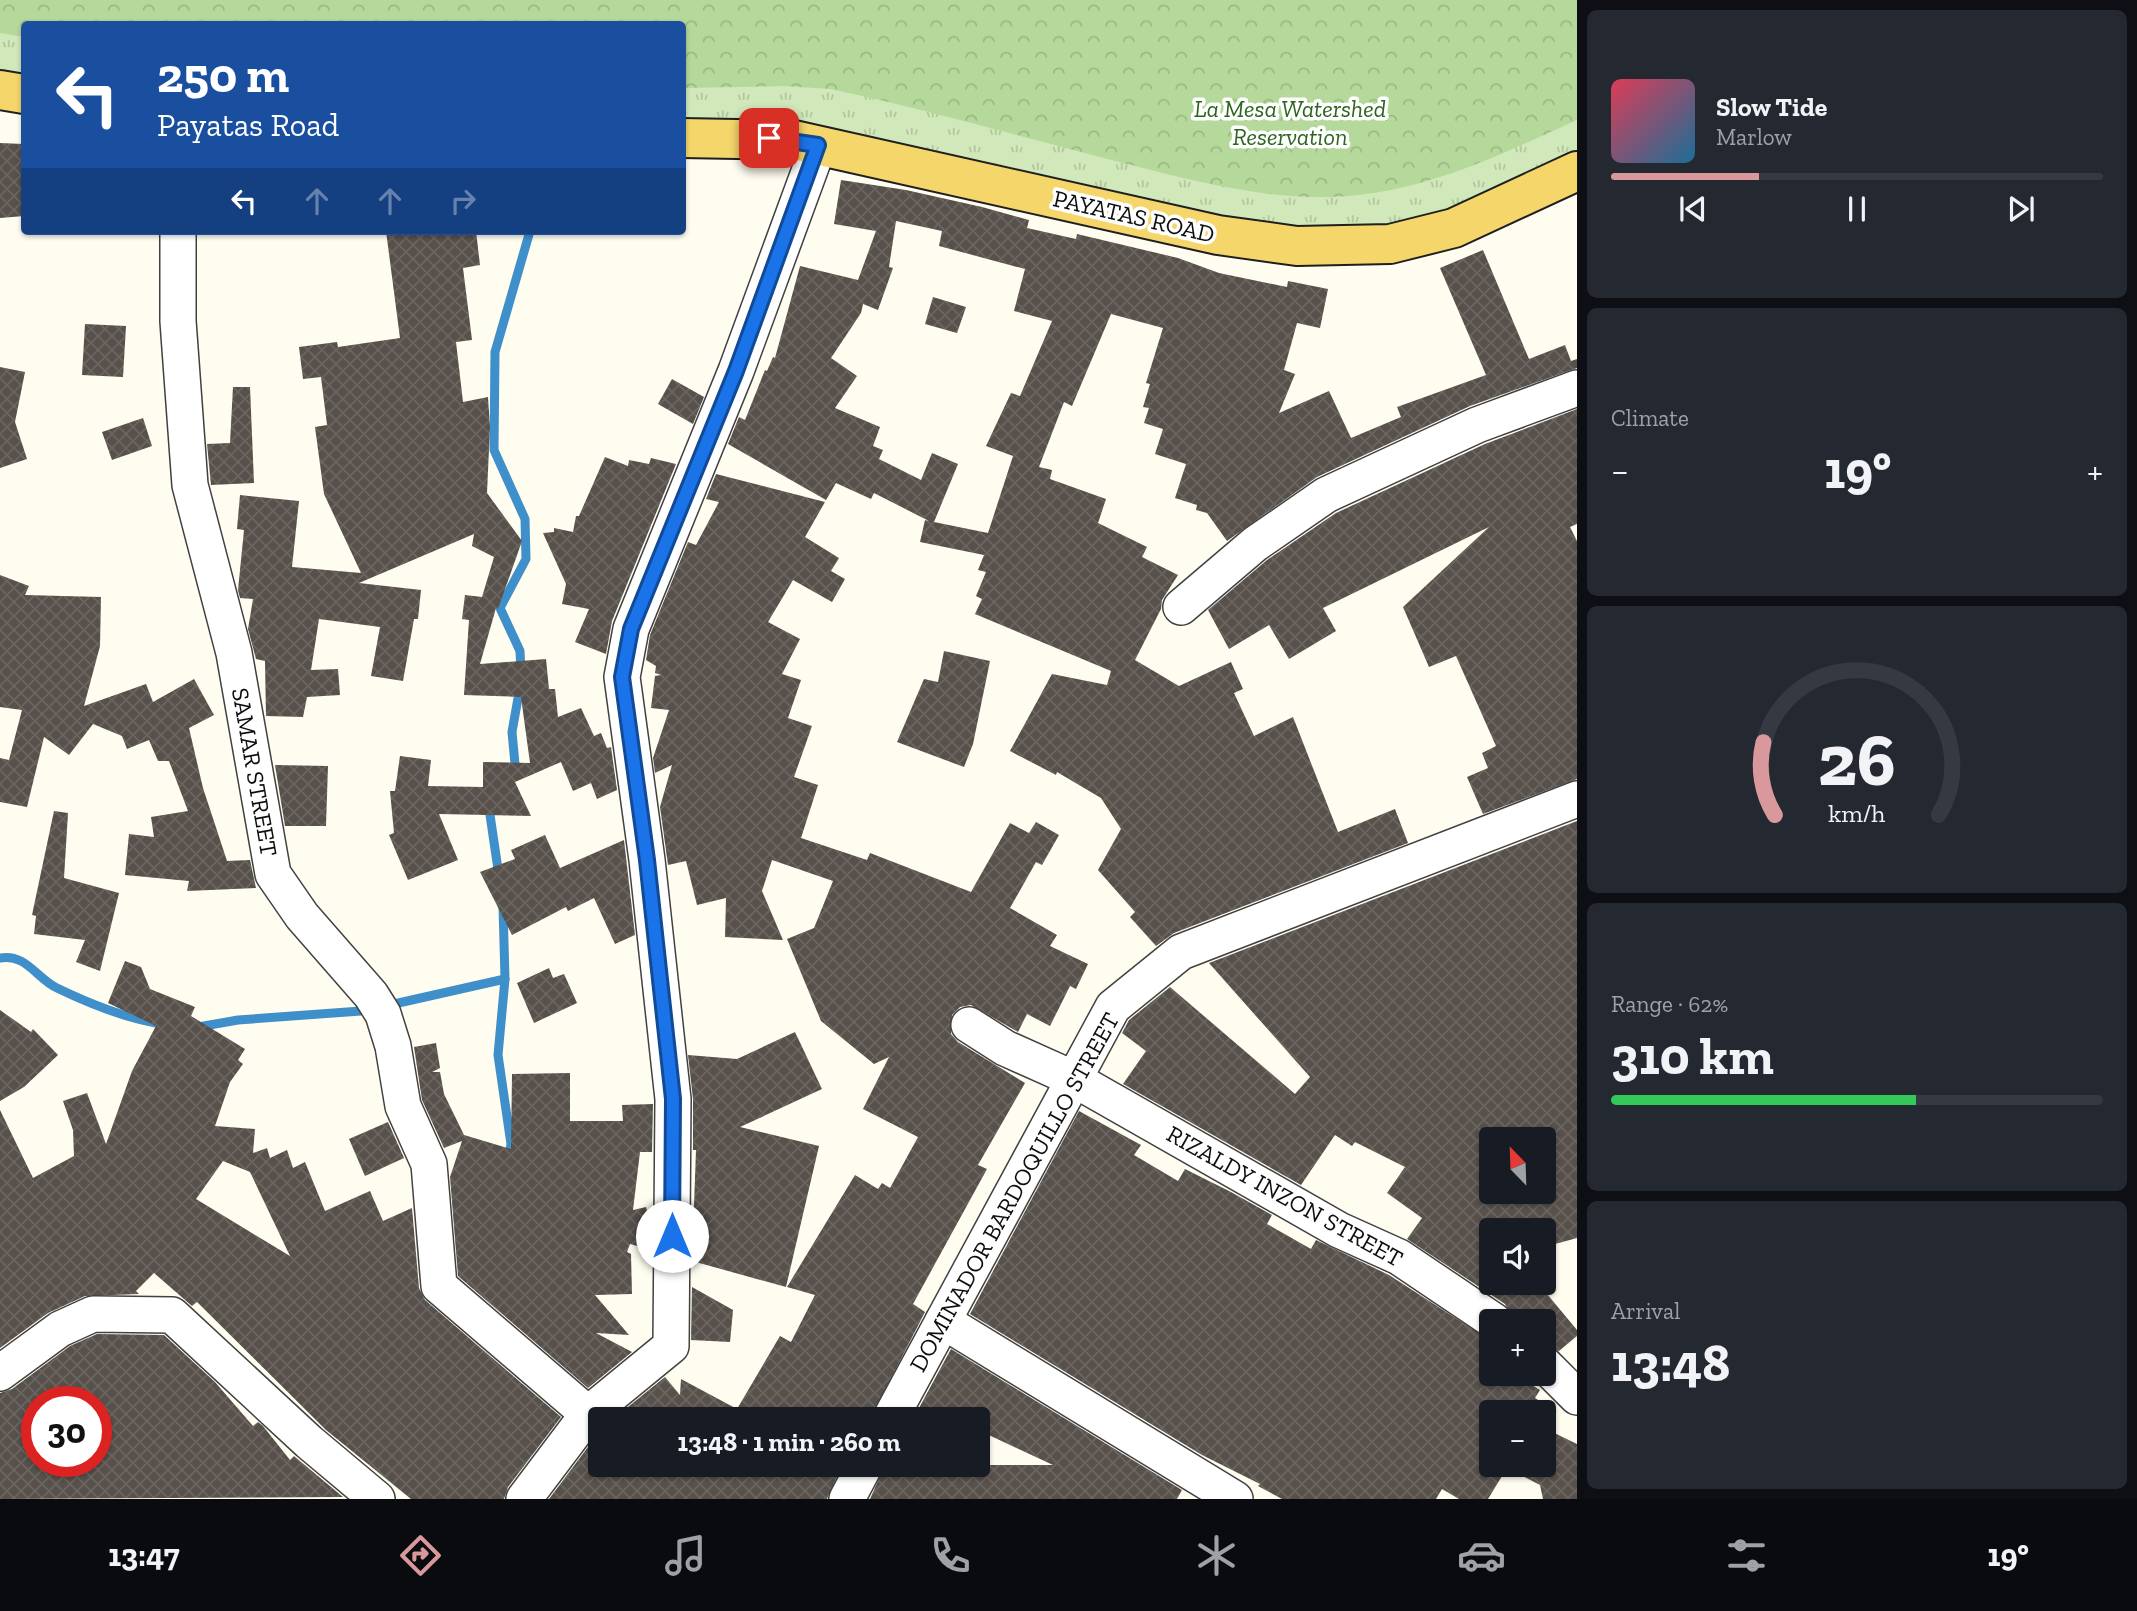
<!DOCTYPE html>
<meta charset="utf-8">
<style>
:root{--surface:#171b24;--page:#242831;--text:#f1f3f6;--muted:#9ea1a6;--line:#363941;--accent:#d9999c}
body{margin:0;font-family:"Zilla Slab",serif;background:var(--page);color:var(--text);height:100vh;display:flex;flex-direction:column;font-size:26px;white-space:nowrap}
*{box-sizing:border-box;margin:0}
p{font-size:23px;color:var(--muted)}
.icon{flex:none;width:38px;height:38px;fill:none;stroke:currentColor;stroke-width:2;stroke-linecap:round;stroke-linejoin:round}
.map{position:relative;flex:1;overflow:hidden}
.drawer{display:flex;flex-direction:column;gap:10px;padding:10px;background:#0d0f14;width:560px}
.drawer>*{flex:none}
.banner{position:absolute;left:21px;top:21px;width:665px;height:214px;border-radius:7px;box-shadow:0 2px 5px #0004;background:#1a4fa0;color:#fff;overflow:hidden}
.needle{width:46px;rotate:337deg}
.tools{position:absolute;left:1479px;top:1127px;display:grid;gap:14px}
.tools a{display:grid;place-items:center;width:77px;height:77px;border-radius:7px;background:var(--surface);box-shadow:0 2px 5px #0004;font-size:35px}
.speed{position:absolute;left:21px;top:1386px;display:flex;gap:14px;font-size:35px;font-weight:700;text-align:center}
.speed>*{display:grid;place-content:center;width:91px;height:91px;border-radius:50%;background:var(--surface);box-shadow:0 2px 5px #0004;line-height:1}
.speed .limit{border:10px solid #d22;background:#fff;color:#111}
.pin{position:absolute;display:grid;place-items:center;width:60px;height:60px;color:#fff;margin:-30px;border-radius:14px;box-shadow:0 4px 10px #0006}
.me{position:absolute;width:77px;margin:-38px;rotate:0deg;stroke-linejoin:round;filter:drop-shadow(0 0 5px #0008)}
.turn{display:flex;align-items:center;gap:24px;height:147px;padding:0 21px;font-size:32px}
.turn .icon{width:91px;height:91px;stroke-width:2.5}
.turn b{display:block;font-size:49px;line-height:60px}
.lanes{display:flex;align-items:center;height:66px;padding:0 21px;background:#0003;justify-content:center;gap:35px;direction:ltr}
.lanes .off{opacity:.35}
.big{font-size:52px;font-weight:800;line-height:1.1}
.drawer .card{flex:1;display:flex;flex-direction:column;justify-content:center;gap:10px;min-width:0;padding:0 24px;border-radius:10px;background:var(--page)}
.drawer .dial{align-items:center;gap:0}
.dial svg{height:182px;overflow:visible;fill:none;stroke:var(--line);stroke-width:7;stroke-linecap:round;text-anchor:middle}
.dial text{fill:var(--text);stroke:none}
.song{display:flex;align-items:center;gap:21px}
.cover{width:84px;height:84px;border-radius:10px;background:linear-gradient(135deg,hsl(350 70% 55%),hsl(200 70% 35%))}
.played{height:7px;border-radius:4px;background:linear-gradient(90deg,var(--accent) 30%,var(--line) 30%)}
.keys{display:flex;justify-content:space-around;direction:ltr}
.heat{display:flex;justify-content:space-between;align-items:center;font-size:38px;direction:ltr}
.charge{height:10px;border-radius:5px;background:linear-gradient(90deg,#34c759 62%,var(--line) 0)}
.trip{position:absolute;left:588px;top:1407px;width:402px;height:70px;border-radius:7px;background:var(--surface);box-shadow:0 2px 5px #0004;font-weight:800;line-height:70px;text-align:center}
.dock{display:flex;height:112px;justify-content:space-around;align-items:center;background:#090b0e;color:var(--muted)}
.dock .icon{width:49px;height:49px}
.dock .selected{color:var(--accent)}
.dock b{font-size:32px;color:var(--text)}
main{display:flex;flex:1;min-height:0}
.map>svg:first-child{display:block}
.grass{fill:url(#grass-tufts)}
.forest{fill:url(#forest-crowns)}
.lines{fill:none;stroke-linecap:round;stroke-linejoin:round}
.stream{stroke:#3f8fca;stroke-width:9}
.building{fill:url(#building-cross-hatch);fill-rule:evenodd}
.minor-casing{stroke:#414141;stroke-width:38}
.major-casing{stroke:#1f1f1f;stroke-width:42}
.minor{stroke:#fff;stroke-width:35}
.major{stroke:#f4d66a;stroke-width:38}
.route-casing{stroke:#114b97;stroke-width:18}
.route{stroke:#1a73e8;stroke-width:12}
.labels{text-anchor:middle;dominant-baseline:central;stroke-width:7;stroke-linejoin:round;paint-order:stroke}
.park-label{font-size:24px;font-style:italic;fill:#2d6520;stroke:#fff}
.street-label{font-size:24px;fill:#0e0e0e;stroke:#fff}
</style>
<main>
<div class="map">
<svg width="1577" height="1499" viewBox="0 0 1577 1499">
<defs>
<pattern id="grass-tufts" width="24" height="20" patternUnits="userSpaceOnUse" patternTransform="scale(1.75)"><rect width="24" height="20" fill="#d1e8ba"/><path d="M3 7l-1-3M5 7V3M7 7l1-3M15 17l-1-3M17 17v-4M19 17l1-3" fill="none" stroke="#b2c69f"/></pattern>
<pattern id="forest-crowns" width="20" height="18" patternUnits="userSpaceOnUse" patternTransform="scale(1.75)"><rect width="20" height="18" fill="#b5d99a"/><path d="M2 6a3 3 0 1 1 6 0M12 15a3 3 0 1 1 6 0" fill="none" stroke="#9ab984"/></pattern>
<pattern id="building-cross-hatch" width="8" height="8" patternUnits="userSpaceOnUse" patternTransform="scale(1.75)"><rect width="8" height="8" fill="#57504b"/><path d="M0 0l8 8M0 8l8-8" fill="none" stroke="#6a6561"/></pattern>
</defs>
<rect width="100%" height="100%" fill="#fffcf0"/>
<path class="grass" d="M0,0H1577V171L1390,244L683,138L682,24H24V94L0,90Z"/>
<path class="forest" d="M0,0H1577V120C1506,152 1436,187 1358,195C1279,204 1199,182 1123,163C1026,138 929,110 831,89L784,86L683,88L682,24H24V37L0,33Z"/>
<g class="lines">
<g class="stream">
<path d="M521,673L520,651L500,608L526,559L525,519L494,450L495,352L530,231"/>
<path d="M511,772L515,764L512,732L520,687"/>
<path d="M494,807L490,815L499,876"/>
<path d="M503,907L505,979L498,1055L511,1144L509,1157"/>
<path d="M0,958C26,953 37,979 57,988C88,1003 123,1017 156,1023"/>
<path d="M394,1004L505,979"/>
<path d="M198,1027L238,1020L361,1011"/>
</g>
</g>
<g class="building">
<path d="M0,143L24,144V216L0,218Z"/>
<path d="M841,180L906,190L982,207L1029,220L1027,228L1076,239L1077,234L1178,258L1219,273L1287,287L1288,281L1328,289L1320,328L1297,323L1284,370L1295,374L1279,413L1329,391L1351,438L1401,417L1397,407L1486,375L1440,268L1483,250L1529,359L1565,345L1571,361L1577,359V368L1470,406L1317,477L1227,541L1207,513L1196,510L1197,505L1175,498L1186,464L1155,454L1163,429L1144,423L1149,408L1143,407L1150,384L1146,383L1163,328L1111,314L1072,406L1064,402L1039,467L1052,470L1050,479L1106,499L1098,523L1147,547L1142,557L1178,575L1162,600L1161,609L1135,660L1179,686L1231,662L1243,689L1234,693L1254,736L1293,717L1338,832L1395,809L1408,843L1174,933L1156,946L1130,917L1135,912L1098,870L1121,829L1101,798L1057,772L1056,775L1010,751L1052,674L1107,685L1111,671L975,614L982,599L976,596L986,572L978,570L984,555L920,542L925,520L929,521L874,493L871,499L836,483L826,500L728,444L739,417L745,420L765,370L767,371L773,357L775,358L800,266L858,280L876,231L834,224ZM896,221L942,231L939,246L1025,269L1014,311L1052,321L1020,396L1011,393L986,446L1013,456L988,533L934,522L958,464L932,453L921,480L879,459L883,450L873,446L880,427L835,408L857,376L831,358L861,313L863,304L878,310L893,268L889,267Z"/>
<path d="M386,231H476L480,265L463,268L472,340L456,342L463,402L488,397L490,427L487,493L522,541L498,609L496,608L480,664L546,659L549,689H555L558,717L581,708L594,736L601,733L607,748L611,747L617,790L597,799L591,783L573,791L561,762L515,782L531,816L439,814L458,860L408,880L389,835L394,833L390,791H395L400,756L431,760L428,786L483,787V762L530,763L521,697L464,695L469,620L462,619L465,595L482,597L494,557L472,546L474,534L359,583L421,590L418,619H414L403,681L371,676L380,627L319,619L311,670L338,669L340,695L307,697L303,717L266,716L265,661L256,659L248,629L253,599L240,598L238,590L244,530L237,529L240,495L299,501L292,567L361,573L324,494L315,427L327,425L321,377L303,379L299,347L337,342L338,347L400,338Z"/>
<path d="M933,297L966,307L957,333L925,324Z"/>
<path d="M85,324L126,326L123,377L82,375Z"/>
<path d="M0,367L25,372L15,422L27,459L0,468Z"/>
<path d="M672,379L704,397L693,424L658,404Z"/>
<path d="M233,387H250L254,483L211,485L207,444L230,443Z"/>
<path d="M1577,409V524L1570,527L1577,541V779L1483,814L1467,777L1488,768L1482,753L1496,746L1456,656L1429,667L1403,607L1489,527L1323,608L1336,631L1289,659L1269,625L1229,649L1208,610L1267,560L1336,513L1485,444Z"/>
<path d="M143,418L152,446L112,460L102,432Z"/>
<path d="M605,457L628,466L629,460L649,464L651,458L676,464L612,621L606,654L575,642L589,609L562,604L566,584L543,533L554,532V528L573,532L576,516H579Z"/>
<path d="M716,474L825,502L805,537L839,558L831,571L845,579L832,602L793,580L768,622L800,639L782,674L801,680L788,718L812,726L794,777L818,785L801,838L867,860L870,853L971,892L1010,823L1029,833L1036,822L1059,835L1042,865L1036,862L1010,908L1057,935L1050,946L1088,964L1076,989L1070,986L1050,1026L1027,1014L1018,1032L971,1005L960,1007L952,1015L951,1034L958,1042L1025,1083L978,1165L987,1169L913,1304L925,1312L870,1419H613L665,1377L680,1395L681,1379L737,1409L780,1336L791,1342L815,1295L787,1287L855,1175L878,1189L882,1183L890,1188L918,1137L863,1109L889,1057L874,1064L821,1021L787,939L814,928L833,881L772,860L762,891L783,940L725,937L726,898L697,905L686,861L668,865L660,807L672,765L655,773L653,758L669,710L651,708L655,676L661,675L655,673L656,666L646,660L650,635L688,542L696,545L719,502L706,499Z"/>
<path d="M0,575L29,586L25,595L101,597L100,646L84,706L146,684L153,702L194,679L214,715L189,728L203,788L227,861L250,860L256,888L187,891L189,881L125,875L129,834L154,837L151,817L188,811L169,761H158L149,740L127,749L122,736L93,724L69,755L44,737L27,807L0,802V758L9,760L22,710L0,707Z"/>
<path d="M944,651L990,661L973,744L964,767L897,742L924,679L938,682Z"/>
<path d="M275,765L328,766L326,826H285Z"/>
<path d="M54,811L68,813L64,878L119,893L100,971L76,962L85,940L34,934L36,916L32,915Z"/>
<path d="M1577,821V1238L1544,1247V1230H1491V1261L1481,1263L1491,1265V1283H1538L1577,1330V1336L1559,1351L1544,1344V1321H1514L1505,1304L1407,1239L1422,1218L1387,1193L1405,1167L1355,1142L1352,1146L1335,1135L1301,1185L1123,1084L1146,1051L1122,1033L1129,1020L1170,987L1295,1094L1310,1077L1209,963ZM1491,1139H1544V1192H1491Z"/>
<path d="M545,835L560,868L624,840L635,935L615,944L594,898L568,911L566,907L512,935L480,872L515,859L511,850Z"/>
<path d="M125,961L141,967L150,989L195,1007L191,1016L245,1049L238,1060L243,1064L230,1082L215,1126L255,1129L253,1153L267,1148L270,1158L287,1150L293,1168L305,1162L325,1211L370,1191L383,1221L412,1208L419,1288L425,1300L561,1417L508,1487L504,1499H411L326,1430L197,1302L192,1306L154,1273L136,1291L139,1294L85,1296L48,1313L0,1348V1110L33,1178L74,1156L73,1130L63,1101L87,1093L106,1144L132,1071L156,1026L108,1003ZM223,1161L250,1172L290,1256L196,1199Z"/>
<path d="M549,968L553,978L564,974L577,1003L534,1023L517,983Z"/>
<path d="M0,1010L31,1032L33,1029L58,1055L24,1087L0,1101Z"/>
<path d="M795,1032L822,1089L740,1127L819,1146L786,1287L692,1261L696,1150H693V1099L688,1055L737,1059Z"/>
<path d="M436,1043L440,1068L432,1072H440L444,1094L464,1135L511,1149L512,1074L570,1073V1121H623L622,1105L653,1104L652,1152H640L633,1210L646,1207L652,1230V1250L630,1244L627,1252L631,1254L632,1294L595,1295L629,1335L596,1333L632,1352L588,1388L458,1276L450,1177L462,1141L444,1148L422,1100L414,1047Z"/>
<path d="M1079,1111L1141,1145L1134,1155L1178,1181L1185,1169L1231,1192L1272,1215L1267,1224L1311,1249L1316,1240L1389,1275L1491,1341V1374H1514L1540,1390L1535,1398L1557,1412H1491V1465H1544V1428L1577,1444V1499H1543L1540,1485L1507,1468L1488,1499H1459L1442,1489L1436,1499H1282L1258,1486L1260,1484L1202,1455L970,1314Z"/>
<path d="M388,1122L404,1158L365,1176L349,1139Z"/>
<path d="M692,1287L733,1310L730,1342L691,1340Z"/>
<path d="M97,1334L164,1335L215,1382L253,1426L258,1422L263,1426L290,1460L294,1456L343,1497L0,1499V1393L12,1389L70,1346ZM37,1402H96V1461H37Z"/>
<path d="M951,1349L1182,1490L1177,1499H870L885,1465H1053L978,1430V1419H913Z"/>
<path d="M600,1431V1465H788L807,1475L813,1465L841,1468L827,1499H549Z"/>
</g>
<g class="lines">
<defs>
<g id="minor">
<path d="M178,231V321L190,485L234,653L273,874L302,916L371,995L383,1014L393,1046L403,1106L429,1164L439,1286L588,1414"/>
<path d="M1181,607L1255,544L1326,495L1477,425L1577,388"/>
<path d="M969,1025L1005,1048L1072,1078L1339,1230L1399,1257L1494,1321"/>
<path d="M943,1321L1235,1499"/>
<path d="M1544,1364L1577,1397"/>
<path d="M0,1373L60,1329L93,1314L172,1315L309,1442L377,1499"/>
<path d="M890,1419L1113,1007L1181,952L1577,799"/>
<path d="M524,1499L588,1414L671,1346L673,1099L647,860L622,677L631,629L736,371L819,145"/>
<path d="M847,1499L865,1465"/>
</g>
<g id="major">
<path d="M0,90L24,94"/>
<path d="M682,138L794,140L1218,235L1297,246L1390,244L1454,228L1577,171"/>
</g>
</defs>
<use href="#minor" class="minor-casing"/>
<use href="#major" class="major-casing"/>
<use href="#minor" class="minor"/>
<use href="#major" class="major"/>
</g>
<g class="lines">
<defs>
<path id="route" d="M672,1236L673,1099L647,860L622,677L631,629L736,371L818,145L769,138"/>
</defs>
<use href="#route" class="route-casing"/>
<use href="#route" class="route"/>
</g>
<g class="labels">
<g class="park-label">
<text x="1290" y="108">La Mesa Watershed<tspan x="1290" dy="28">Reservation</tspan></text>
</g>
<g class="street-label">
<text transform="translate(1134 216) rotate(13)">PAYATAS ROAD</text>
<text transform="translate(255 772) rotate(80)">SAMAR STREET</text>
<text transform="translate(1014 1192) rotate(-61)">DOMINADOR BARDOQUILLO STREET</text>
<text transform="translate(1285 1196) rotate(29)">RIZALDY INZON STREET</text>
</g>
</g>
</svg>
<div class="tools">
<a><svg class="needle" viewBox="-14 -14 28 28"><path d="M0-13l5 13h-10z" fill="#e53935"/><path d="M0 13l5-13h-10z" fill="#9ea1a6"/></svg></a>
<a><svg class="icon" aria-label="sound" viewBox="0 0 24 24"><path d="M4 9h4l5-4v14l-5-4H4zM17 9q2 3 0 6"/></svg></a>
<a>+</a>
<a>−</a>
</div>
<div class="speed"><div class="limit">30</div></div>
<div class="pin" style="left:769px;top:138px;background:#d93025"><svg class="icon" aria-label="arrive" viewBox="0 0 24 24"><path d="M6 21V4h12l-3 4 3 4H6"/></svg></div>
<svg class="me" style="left:672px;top:1236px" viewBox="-20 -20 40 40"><circle r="19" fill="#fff"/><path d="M0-13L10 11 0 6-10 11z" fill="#1a73e8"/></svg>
<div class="trip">13:48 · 1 min · 260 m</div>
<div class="banner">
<div class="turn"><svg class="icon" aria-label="left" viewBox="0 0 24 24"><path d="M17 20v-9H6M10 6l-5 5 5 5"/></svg><div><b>250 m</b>Payatas Road</div></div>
<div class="lanes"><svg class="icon" aria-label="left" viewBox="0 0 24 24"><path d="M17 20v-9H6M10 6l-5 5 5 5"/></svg><svg class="icon off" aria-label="ahead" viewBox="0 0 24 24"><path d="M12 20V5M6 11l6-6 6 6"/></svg><svg class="icon off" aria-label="ahead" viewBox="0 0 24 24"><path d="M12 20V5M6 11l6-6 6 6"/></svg><svg class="icon off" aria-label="right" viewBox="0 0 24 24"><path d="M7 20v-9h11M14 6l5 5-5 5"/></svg></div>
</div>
</div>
<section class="drawer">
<div class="card">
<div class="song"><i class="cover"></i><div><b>Slow Tide</b><p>Marlow</p></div></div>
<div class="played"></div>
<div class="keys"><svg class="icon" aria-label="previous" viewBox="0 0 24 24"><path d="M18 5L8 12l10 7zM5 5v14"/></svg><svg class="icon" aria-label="pause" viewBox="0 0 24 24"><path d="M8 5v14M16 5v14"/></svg><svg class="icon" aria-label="next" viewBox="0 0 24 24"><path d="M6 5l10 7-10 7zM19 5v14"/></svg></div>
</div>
<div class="card"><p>Climate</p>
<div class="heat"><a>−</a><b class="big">19°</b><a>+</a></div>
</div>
<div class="card dial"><svg viewBox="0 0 100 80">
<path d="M14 69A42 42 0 1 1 86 69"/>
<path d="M14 69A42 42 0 0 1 9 37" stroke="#d9999c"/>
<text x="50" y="56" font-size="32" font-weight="700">26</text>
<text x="50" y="72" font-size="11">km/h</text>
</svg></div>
<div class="card"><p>Range · 62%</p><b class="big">310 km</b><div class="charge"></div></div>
<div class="card"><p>Arrival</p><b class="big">13:48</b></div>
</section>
</main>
<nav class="dock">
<b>13:47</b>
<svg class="icon selected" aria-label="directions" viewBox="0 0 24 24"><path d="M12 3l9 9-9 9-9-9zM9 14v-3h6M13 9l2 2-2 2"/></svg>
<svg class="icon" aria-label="music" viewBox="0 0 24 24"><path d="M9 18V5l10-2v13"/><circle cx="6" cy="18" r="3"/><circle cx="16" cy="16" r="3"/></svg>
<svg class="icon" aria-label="phone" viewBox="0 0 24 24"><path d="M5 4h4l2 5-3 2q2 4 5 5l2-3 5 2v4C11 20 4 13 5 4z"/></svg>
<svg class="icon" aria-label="climate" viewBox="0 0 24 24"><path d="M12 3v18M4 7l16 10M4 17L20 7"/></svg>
<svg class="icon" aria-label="car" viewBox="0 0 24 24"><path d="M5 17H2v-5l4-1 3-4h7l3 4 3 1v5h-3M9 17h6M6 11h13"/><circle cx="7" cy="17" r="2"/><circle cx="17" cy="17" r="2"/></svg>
<svg class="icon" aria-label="filters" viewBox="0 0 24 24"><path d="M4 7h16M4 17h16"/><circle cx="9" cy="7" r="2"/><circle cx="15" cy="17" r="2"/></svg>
<b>19°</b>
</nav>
